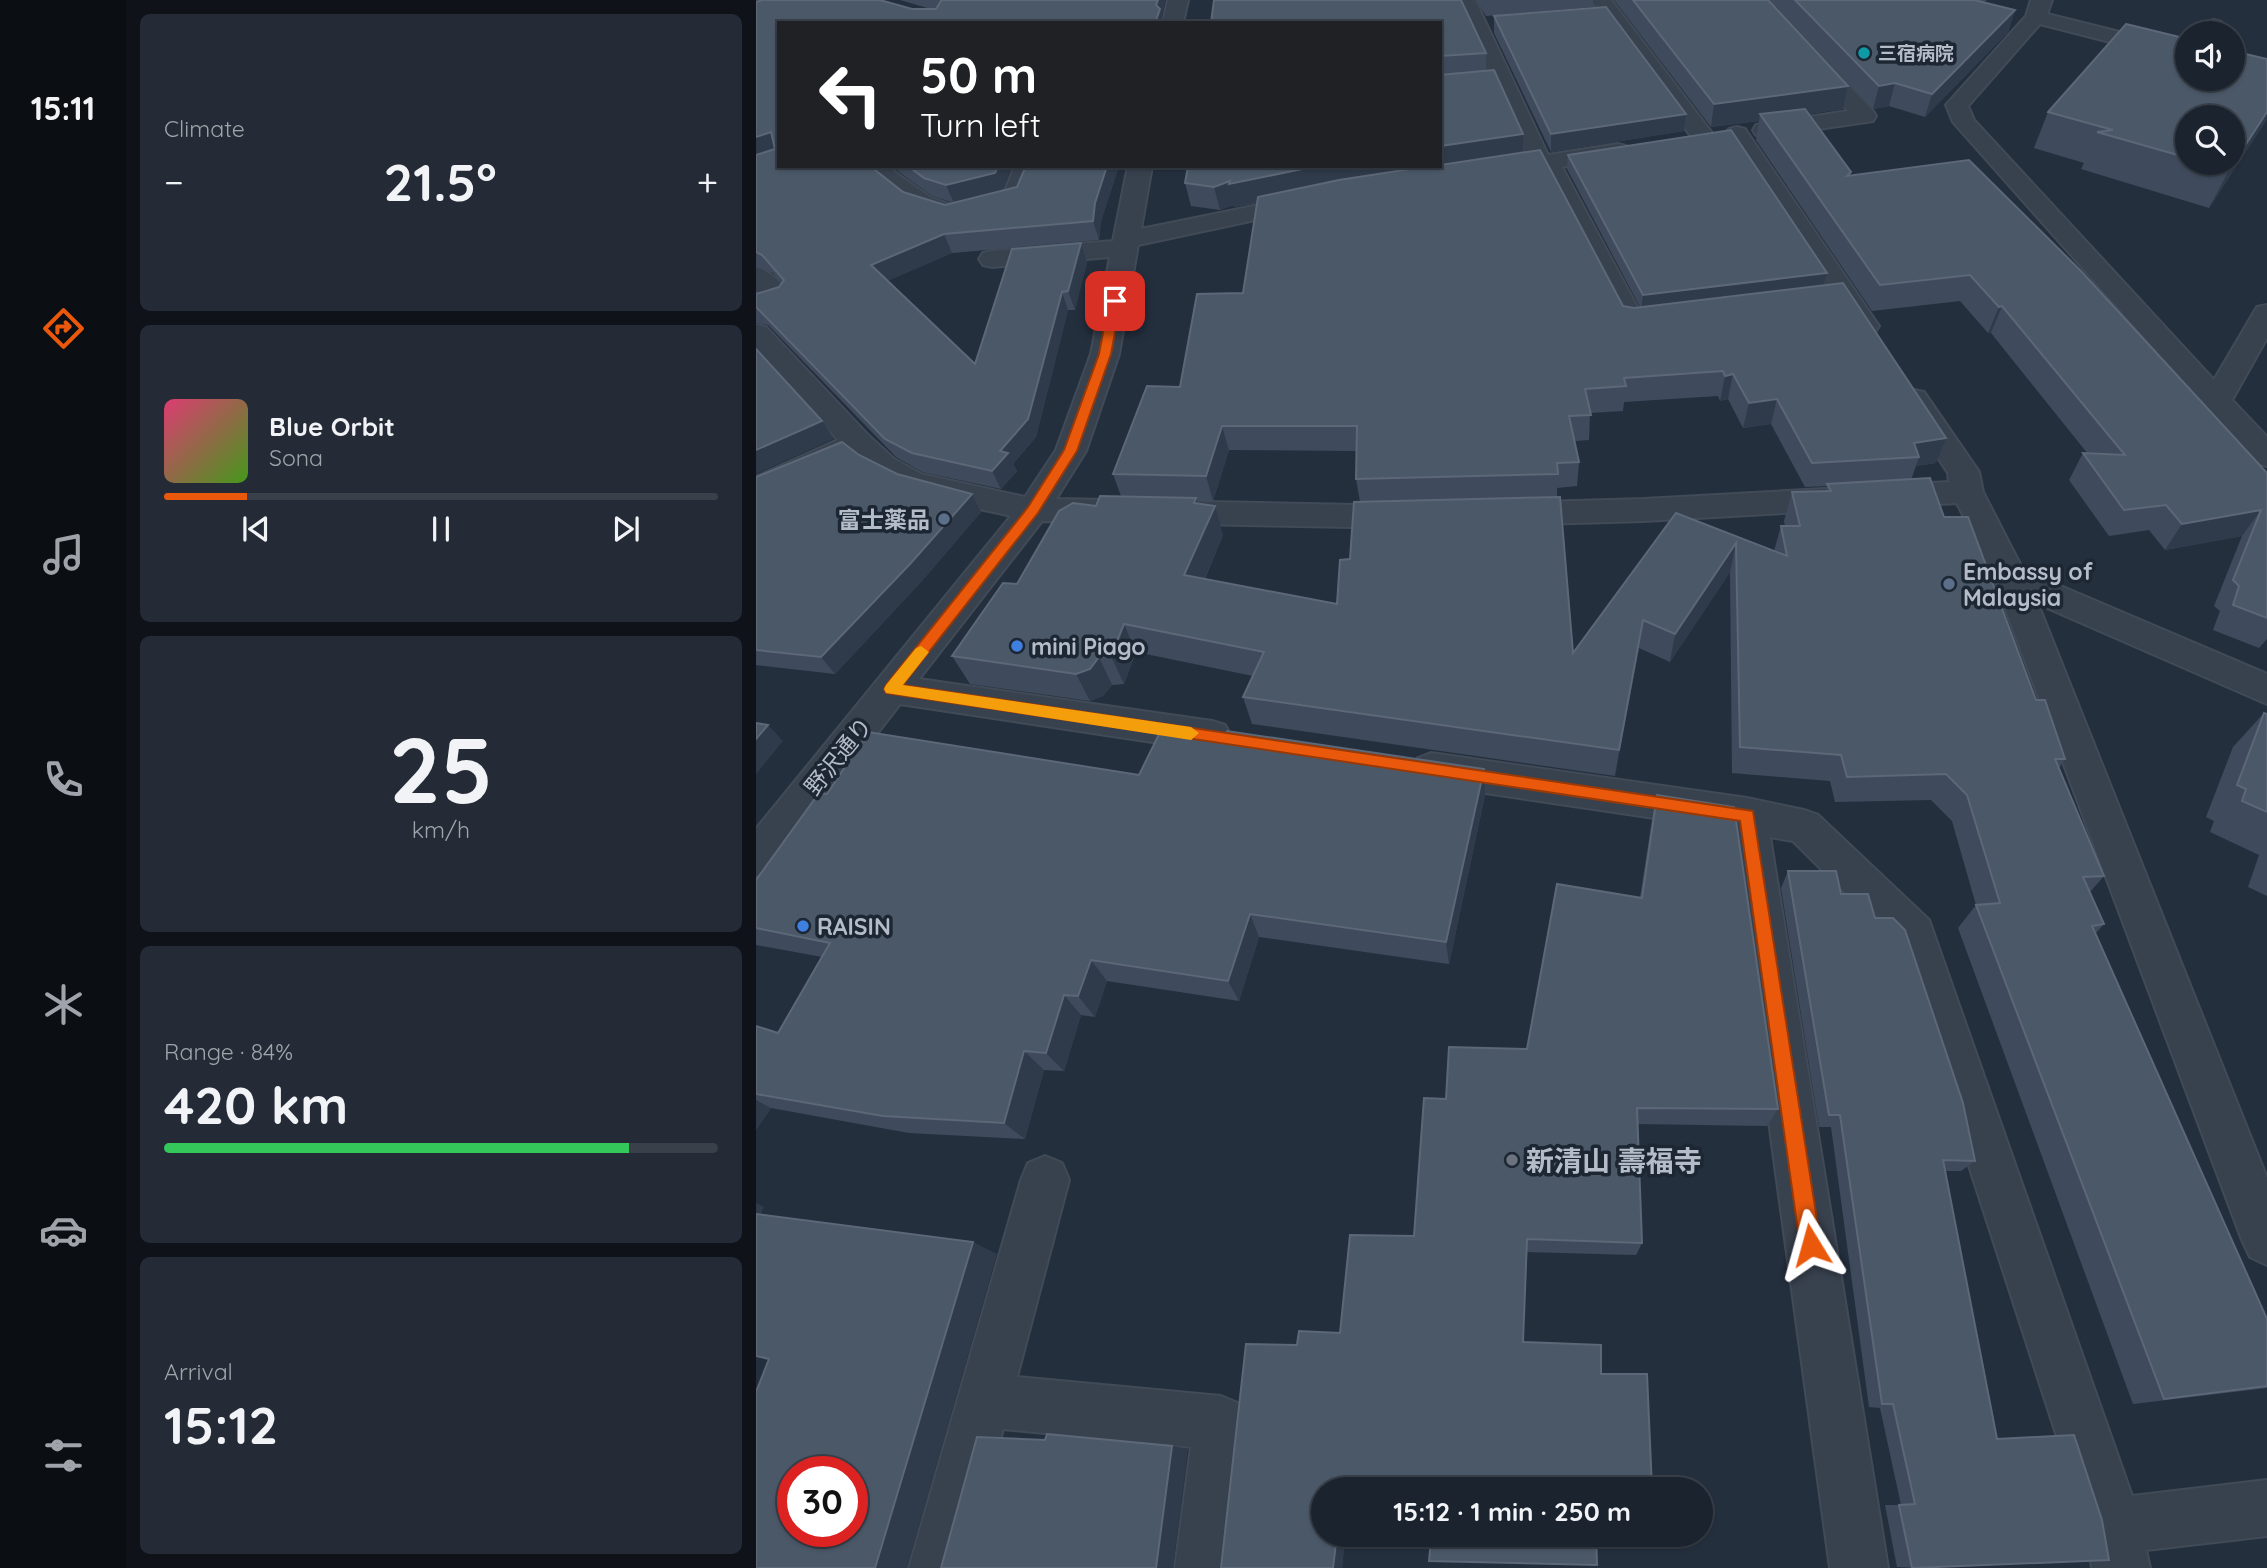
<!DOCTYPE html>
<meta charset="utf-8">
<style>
:root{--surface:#1b232e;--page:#242b36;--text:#f1f3f6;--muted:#a0a4aa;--line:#39404a;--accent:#ea580c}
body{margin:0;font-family:Quicksand,"Noto Sans JP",sans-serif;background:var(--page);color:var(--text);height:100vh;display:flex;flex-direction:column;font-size:26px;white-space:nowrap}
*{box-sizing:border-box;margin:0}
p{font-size:23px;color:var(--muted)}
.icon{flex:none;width:38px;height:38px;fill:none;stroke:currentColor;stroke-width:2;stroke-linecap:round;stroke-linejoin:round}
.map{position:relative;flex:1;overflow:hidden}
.sheet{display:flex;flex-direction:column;gap:14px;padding:14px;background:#0f1319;width:630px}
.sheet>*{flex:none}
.hud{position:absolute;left:21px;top:21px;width:665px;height:147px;border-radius:0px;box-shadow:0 2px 5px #0004,0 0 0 2px var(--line);background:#202124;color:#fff;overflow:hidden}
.fabs{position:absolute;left:1419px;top:21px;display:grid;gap:14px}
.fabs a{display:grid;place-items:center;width:70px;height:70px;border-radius:50%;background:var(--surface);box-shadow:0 2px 5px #0004,0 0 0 2px var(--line);font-size:35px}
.speed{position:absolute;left:21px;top:1456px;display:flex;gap:14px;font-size:35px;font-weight:700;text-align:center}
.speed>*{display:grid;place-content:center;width:91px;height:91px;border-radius:50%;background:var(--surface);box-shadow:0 2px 5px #0004,0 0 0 2px var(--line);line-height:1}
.speed .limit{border:10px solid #d22;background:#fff;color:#111}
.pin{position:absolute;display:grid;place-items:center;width:60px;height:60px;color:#fff;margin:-30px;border-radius:14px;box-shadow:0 4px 10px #0006}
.me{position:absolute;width:77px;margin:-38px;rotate:352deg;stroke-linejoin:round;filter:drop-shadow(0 0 5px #0008)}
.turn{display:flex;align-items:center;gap:24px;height:147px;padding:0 28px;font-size:32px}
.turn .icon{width:91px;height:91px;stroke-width:2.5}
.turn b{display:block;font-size:49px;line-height:60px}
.big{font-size:52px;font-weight:700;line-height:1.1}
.sheet .tile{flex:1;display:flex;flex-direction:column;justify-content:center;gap:10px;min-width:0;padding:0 24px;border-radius:10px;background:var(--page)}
.sheet .dial{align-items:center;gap:0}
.dial b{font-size:91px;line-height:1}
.song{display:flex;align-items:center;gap:21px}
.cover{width:84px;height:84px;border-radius:10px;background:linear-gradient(135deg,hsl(340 70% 55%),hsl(100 70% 35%))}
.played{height:7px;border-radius:4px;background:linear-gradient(90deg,var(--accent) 15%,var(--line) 15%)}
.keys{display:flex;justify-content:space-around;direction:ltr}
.heat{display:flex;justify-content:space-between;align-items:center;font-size:38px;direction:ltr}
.charge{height:10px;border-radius:5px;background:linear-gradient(90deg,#34c759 84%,var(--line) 0)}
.trip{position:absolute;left:555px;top:1477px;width:402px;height:70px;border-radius:35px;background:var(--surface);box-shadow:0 2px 5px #0004,0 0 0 2px var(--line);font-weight:700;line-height:70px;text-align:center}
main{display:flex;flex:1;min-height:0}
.dock{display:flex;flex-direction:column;width:126px;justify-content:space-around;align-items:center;background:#0b0e12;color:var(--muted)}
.dock .icon{width:49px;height:49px}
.dock .current{color:var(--accent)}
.dock b{font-size:32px;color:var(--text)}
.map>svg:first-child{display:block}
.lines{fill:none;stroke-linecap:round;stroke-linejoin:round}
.minor-casing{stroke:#414a57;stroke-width:4}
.minor{fill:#38414e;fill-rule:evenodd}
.wall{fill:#3f4b5c;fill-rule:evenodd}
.shaded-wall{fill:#2f3b4b}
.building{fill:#4b5868;stroke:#5c6777;stroke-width:2;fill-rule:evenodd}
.route{fill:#ea580c;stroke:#983908;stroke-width:2}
.slow{fill:#f59e0b}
.culture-dot{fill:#0f9aa8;stroke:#1d2633;stroke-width:2.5}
.service-dot{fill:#5c6f8a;stroke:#1d2633;stroke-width:2.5}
.shop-dot{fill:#3f7fe0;stroke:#1d2633;stroke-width:2.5}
.worship-dot{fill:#6b7280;stroke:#1d2633;stroke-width:2.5}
.labels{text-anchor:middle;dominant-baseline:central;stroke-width:7;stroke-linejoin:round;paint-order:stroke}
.far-poi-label{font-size:19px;font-weight:bold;fill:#b4bcc9;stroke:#1d2633;text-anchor:start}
.poi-label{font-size:23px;font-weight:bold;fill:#b4bcc9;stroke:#1d2633;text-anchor:start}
.street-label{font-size:23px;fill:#b4bcc9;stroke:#1d2633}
.near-poi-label{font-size:28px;font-weight:bold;fill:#b4bcc9;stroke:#1d2633;text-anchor:start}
</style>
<main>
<nav class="dock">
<b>15:11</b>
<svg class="icon current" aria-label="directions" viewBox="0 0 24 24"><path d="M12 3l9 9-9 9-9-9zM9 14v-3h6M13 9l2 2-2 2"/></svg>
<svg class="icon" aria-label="music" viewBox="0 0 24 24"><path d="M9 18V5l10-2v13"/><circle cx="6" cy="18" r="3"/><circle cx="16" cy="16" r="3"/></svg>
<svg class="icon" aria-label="phone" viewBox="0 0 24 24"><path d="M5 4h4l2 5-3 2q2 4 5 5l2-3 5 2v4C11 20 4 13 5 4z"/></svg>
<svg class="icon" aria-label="climate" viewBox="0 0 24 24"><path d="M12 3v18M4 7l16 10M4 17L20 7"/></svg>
<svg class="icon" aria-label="car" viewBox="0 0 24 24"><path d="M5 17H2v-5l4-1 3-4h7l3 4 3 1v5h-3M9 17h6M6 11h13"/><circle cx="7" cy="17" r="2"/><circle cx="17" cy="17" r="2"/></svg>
<svg class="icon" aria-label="filters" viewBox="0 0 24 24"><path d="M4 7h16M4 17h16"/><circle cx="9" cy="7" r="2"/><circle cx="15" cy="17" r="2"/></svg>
</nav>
<section class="sheet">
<div class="tile"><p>Climate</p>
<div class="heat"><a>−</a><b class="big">21.5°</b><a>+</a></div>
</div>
<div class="tile">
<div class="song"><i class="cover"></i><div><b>Blue Orbit</b><p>Sona</p></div></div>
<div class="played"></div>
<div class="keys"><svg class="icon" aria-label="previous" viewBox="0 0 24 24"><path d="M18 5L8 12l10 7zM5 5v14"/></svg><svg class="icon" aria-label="pause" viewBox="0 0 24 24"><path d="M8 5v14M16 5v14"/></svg><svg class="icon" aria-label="next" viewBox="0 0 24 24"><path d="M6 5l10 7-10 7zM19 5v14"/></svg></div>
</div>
<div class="tile dial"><b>25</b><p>km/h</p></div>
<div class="tile"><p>Range · 84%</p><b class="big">420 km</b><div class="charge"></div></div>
<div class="tile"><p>Arrival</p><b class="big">15:12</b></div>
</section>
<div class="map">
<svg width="1511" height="1568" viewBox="0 0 1511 1568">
<rect width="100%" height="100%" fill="#242f3e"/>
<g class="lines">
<defs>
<g id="minor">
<path d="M412,0H432L427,23H407Z"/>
<path d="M699,0H719L792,155L862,144L870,146L874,151L870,156L862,158L806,167L887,318L883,324L873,326L863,324L859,318L784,170L738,177L730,175L726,170L730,165L770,158Z"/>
<path d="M835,0H855L956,133L960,138L956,143H940Z"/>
<path d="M991,0H1012L1117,111L1120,116L1117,121L1008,137L1000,135L997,130L1000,125L1092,111Z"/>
<path d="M1275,0H1296L1291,14L1432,49V62L1284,24L1212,106L1218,120L1458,380L1501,307L1511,305V338L1476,400L1511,437V466L1500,463L1197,122L1190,105L1270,16Z"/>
<path d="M1458,20L1465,22L1468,26L1464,33H1444L1451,22Z"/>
<path d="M981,127L989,129L1123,326L1119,332L1109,334L1099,332L1095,326L969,134L973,129Z"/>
<path d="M102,166H130L175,198L198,206L248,193L259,166H283L267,203L196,221L157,208Z"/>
<path d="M372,166H396L385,229L551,195L560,197L563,202L560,207L551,209L382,245L363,354L330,451L300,499L650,506L661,509L666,517L661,525L650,528L286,521L163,679L456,721L469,725L475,736L469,747L456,751L144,704L14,871L0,876V829L255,516C197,502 143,498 98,457L0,500V477L82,440L0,350V325L10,327L113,436L138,459L165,474L269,497L300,450L335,354L354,257L236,267L227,265L223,259L227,253L236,251L357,241Z"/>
<path d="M0,267C14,271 28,285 36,297L33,303L0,314V297L5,295L0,290Z"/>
<path d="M1158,390L1168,392L1223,472L1227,492L1267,570L1511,674V704L1282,604L1511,1178V1265L1494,1257L1486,1240L1238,578L1201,503L888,521L752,525L741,522L736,514L741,506L752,503L888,499L1193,482L1192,473L1143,399L1148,392Z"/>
<path d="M675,753L991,798L1048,810L1062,815L1173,920L1376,1496L1511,1480V1536L1390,1550L1394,1568H1336L1330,1526L1141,944L1037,841L1014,837L1132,1568H1074L973,829L675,785L662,780L656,769L662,758Z"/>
<path d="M289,1156L306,1163L313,1180L261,1377L465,1396L484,1404L492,1423L477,1568H419L435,1447L247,1429L211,1568H153L265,1180L272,1163Z"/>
</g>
</defs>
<use href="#minor" class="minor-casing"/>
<use href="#minor" class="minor"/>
</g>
<g class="wall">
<path d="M0,0L156,9H175L144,0H409L406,16L407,23H23V166L147,192L189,205L198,203L176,196L135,166H256L246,191L261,187L270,166H363L345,221L343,240L196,253L131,281L219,364L325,243L331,262L319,310H312L280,437L257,464L261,471L245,489L166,472L140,457L12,325L0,323V294L23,287L25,283L17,273L0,266Z"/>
<path d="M720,0H837V7L730,16Z"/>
<path d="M858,0H1012L1092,86L1087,109L1053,114L1094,176L1511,473V639L1503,648L1457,630L1464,611L1458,606L1486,536L1409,550L1393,530L1353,536L1313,480L1327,453L1332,454L1235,333H1232L1204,301L1116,311L1000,140L1003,121L955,127Z"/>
<path d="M1014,0H1231L1228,2L1259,10L1252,32L1169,117L1133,106L1117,109Z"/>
<path d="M738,16L930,114L928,131L795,152L738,33Z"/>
<path d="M684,23L730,53V71L767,152L867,306L878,308L884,307L811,169L812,155L1071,273L1068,285L1180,463L1160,466L1155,480L1188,517L1309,759L1303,768L1348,876L1334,892L1348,924L1340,933L1511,1319V1388L1377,1404L1202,928L1220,905L1196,821L1175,800L1079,802L1074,781L976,773L974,572L914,662L883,648L859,776L496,724L487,697L497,676L380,652L368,684L356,685L347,696L334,701L214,684L196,656L261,584L340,506L365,496L357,474L424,387L487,293L501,203L478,207L477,205L464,210L435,206L429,183L684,166ZM962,396L964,401L972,399L987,428L1015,424L1049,487L1071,486L1069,491L1036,492L1028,521L1029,526H1025L1018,551L920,513L817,653L801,497V488L821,486L823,462L818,441L833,440L834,413L867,411L868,402ZM473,450L601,451L600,479L604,502L594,559L581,604L449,579L467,535L442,504L441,500L457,501Z"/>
<path d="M1511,59V119L1453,208L1325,169L1328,163L1278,148L1292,112ZM1432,117L1477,163H1432Z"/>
<path d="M103,455L141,474L216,494L225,512L165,582L79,674L0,665V477Z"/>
<path d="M1508,713L1511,714V896L1492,887L1503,855L1454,832L1458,821L1450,817L1477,747Z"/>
<path d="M728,769L729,795L693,964L503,937L483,1001L351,981L339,1017L325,1015L308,1071L288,1070L269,1139L153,1133L15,1108L0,1130V1026L22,1033L66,957L0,945V880L71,794L383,775Z"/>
<path d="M901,795L1022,1109L1011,1126L882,1124L886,1243L880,1255L770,1252L675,1539L589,1536L586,1568L541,1345L584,1333L658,1236L690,1099L771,1049L884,897L896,820Z"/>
<path d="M1032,871L1085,894L1119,918L1219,1161L1205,1171H1190L1163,1568L1141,1567L1129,1505H1145L1124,1408L1113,1407L1075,1127H1063L1025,888Z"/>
</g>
<g class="shaded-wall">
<path d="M402,0H409L406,16L407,23H399Z"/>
<path d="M1259,10L1252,32L1169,117L1176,94Z"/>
<path d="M1139,83L1133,106L1117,109L1123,86Z"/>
<path d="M1092,86L1087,109L1008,120L1004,114L1003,121L955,127L958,104Z"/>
<path d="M1511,112V119L1453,208L1473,170Z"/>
<path d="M930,114L928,131L795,152V134Z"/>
<path d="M15,132L23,150L0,158V137Z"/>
<path d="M767,134V157L585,185L478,207L477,205L464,210L458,187L474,181L561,166H684V146Z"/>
<path d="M242,166H256L246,191L198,203L190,185Z"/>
<path d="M351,166H363L345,221L343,240L337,221L339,203Z"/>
<path d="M188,234L196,253L124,284L115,265Z"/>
<path d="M325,243L331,262L319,310L312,291Z"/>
<path d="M1071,273L1067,288L885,310L887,295Z"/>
<path d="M306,292L312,310L280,437L257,464L261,471L245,489L236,471Z"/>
<path d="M1246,306L1235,333H1232L1243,307Z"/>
<path d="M977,374L972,399L964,401L969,376Z"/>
<path d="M1021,399L1015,424L987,428L993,403Z"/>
<path d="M66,421L78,439L0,474V450Z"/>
<path d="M466,426L473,450L457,501L450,476Z"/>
<path d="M1190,438L1180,463L1160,466L1163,457L1158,443Z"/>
<path d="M216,494L225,512L165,582L79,674L65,657Z"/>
<path d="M440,498L449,527L459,506L467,535L438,604L428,575L438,503Z"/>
<path d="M1505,510L1486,536L1409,550L1426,524Z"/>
<path d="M980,543L974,572L914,662L919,634Z"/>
<path d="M887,620L883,648L859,776L863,750Z"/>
<path d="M368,624L380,652L368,684L355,656Z"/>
<path d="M343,657L356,685L347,696L334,701L320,674Z"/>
<path d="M12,725L27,741L0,774V739Z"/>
<path d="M728,769L729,795L693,964L690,942Z"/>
<path d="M494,914L503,937L483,1001L472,981Z"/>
<path d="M335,960L351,981L339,1017L322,996Z"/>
<path d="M308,995L325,1015L308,1071L290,1053Z"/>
<path d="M268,1051L288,1070L269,1139L248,1123Z"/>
<path d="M0,1100L15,1108L0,1130Z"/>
<path d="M0,1203L8,1207L0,1223Z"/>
<path d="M217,1242L241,1254L151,1568H119Z"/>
<path d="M416,1446L432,1449L417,1568H400Z"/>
<path d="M581,1535H589L586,1568H577Z"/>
</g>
<g class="building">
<path d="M7,0H124L156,9H180L185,1V0H402L400,5L404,9L399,23H23V166H114L147,192L189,205L261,187L270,166H351L339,203L337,221L188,234L115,265L219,364L256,249L325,243L312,291L306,292L272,419L244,451L252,453L236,471L156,453L129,439L0,307V294L23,287L28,280L6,255L0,252V155L19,149L15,132L0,137V2Z"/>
<path d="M458,0H705L730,53L684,56V23H455Z"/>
<path d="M877,0H1012L1092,86L958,104Z"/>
<path d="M1039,0H1218L1259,10L1176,94L1139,83L1123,86Z"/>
<path d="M850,7L930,114L795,134L738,16Z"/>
<path d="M1370,24L1432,39V79H1477V51L1511,59V112L1473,170L1447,163H1477V117H1432V158L1341,132L1357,130L1292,112Z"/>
<path d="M738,70L767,134L684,146V75Z"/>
<path d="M1049,109L1095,172L1091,176L1213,160L1324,270L1511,473V618L1477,605L1483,586L1477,580L1505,510L1426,524L1410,505L1368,510L1327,453L1369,455L1246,306L1243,307L1214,275L1124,285L1004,114Z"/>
<path d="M975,130L1071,273L887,295L812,155Z"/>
<path d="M784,150L867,306L878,308L1087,283L1190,438L1158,443L1163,457L1056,463L1021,399L993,403L977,374L969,376L967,371L868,378L870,386L829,389L835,415L813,416L823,462L801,463L802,474L600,479L601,426H466L450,476L357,474L391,386L424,387L441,294L487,293L502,197L583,180L674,166H684V165Z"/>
<path d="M152,166H242L239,173L190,185L168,178Z"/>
<path d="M432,166H561L473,184L474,181L458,187L429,183Z"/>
<path d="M0,349L66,421L0,450Z"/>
<path d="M86,442L103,455L141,474L216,494L154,564L65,657L0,650V477Z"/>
<path d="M1174,478L1188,517H1212L1280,700H1289L1309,759H1299L1348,876L1327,877L1348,924L1336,926L1511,1319V1386L1408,1399L1220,905L1244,903L1211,795L1190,774L1091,777L1085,755L984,747L980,543L919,634L887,620L863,750L487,697L508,652L368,624L355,656L343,657L334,669L320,674L196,656L247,583L261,584L303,511L317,503L340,506L344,496L440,498L438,503L459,506L428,575L581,604L584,560L594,559L598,502L804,497L817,653L920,513L1031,556L1025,526H1044L1036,492L1075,491L1071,484Z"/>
<path d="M1508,713L1511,714V812L1486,801L1490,789L1481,785Z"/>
<path d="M0,723L12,725L0,739Z"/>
<path d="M407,726L470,734L471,731L728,769L690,942L494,914L472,981L335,960L322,996L308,995L290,1053L268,1051L248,1123L127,1116L0,1094V1026L22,1033L74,943L0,928V880L63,793L71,794L112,732L383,775Z"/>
<path d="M901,795L978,807L1022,1109L881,1108L886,1243L771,1239L767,1342L845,1345V1374H891L896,1489H567V1535H840L841,1565L673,1561L675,1539L581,1535L577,1568H465L490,1344L541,1345L543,1331L584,1333L594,1235L658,1236L668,1098L690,1099L693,1047L771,1049L801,884L886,898Z"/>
<path d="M1032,871H1080L1085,894H1112L1119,918H1137L1149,930L1207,1103L1219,1161L1187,1160L1241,1439L1318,1435L1346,1520L1353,1560L1156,1568L1143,1505L1159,1504L1137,1404H1126L1084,1115H1073Z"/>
<path d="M0,1214L217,1242L119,1568H0V1392L13,1359L0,1356ZM37,1472H96V1531H37Z"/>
<path d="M291,1434L416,1446L400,1568H185L221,1437L289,1440Z"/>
</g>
<path class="route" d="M359,298L365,301L355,354L321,451L282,513L147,685L997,811L1065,1245L1062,1253L1055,1256L1047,1253L1044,1245L984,821L130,693L128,689L130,685L272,507L308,450L343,354L353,301Z"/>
<path class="slow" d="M165,646L173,652L147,685L435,727L443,733L435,740L130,693L128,689L130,685L160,648Z"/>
<circle class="culture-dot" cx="1108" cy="53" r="7"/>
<g class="service-dot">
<circle cx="188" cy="519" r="7"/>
<circle cx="1193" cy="584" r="7"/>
</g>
<g class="shop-dot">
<circle cx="261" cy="646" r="7"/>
<circle cx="47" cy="926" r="7"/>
</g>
<circle class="worship-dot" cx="756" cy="1160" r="7"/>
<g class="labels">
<g class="far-poi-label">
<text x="1122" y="53">三宿病院</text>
</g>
<g class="poi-label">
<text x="174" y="519" text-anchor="end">富士薬品</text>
<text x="1207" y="571">Embassy of<tspan x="1207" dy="26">Malaysia</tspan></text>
<text x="275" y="646">mini Piago</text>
<text x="61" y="926">RAISIN</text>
</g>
<g class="street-label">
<text transform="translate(82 756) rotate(-51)">野沢通り</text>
</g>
<g class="near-poi-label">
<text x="770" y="1160">新清山 壽福寺</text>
</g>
</g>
</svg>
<div class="fabs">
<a><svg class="icon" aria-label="sound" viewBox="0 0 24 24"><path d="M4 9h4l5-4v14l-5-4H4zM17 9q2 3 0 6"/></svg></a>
<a><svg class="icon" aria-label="search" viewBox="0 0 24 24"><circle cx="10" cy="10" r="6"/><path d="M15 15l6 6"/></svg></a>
</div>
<div class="speed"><div class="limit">30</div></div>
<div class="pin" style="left:359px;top:301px;background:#d93025"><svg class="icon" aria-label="arrive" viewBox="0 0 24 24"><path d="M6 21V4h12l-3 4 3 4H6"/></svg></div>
<svg class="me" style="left:1055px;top:1245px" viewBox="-20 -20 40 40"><path d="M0-17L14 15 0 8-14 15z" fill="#ea580c" stroke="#fff" stroke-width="4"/></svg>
<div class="trip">15:12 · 1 min · 250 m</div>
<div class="hud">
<div class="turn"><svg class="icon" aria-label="left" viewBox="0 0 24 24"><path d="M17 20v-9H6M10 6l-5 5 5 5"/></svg><div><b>50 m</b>Turn left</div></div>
</div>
</div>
</main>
